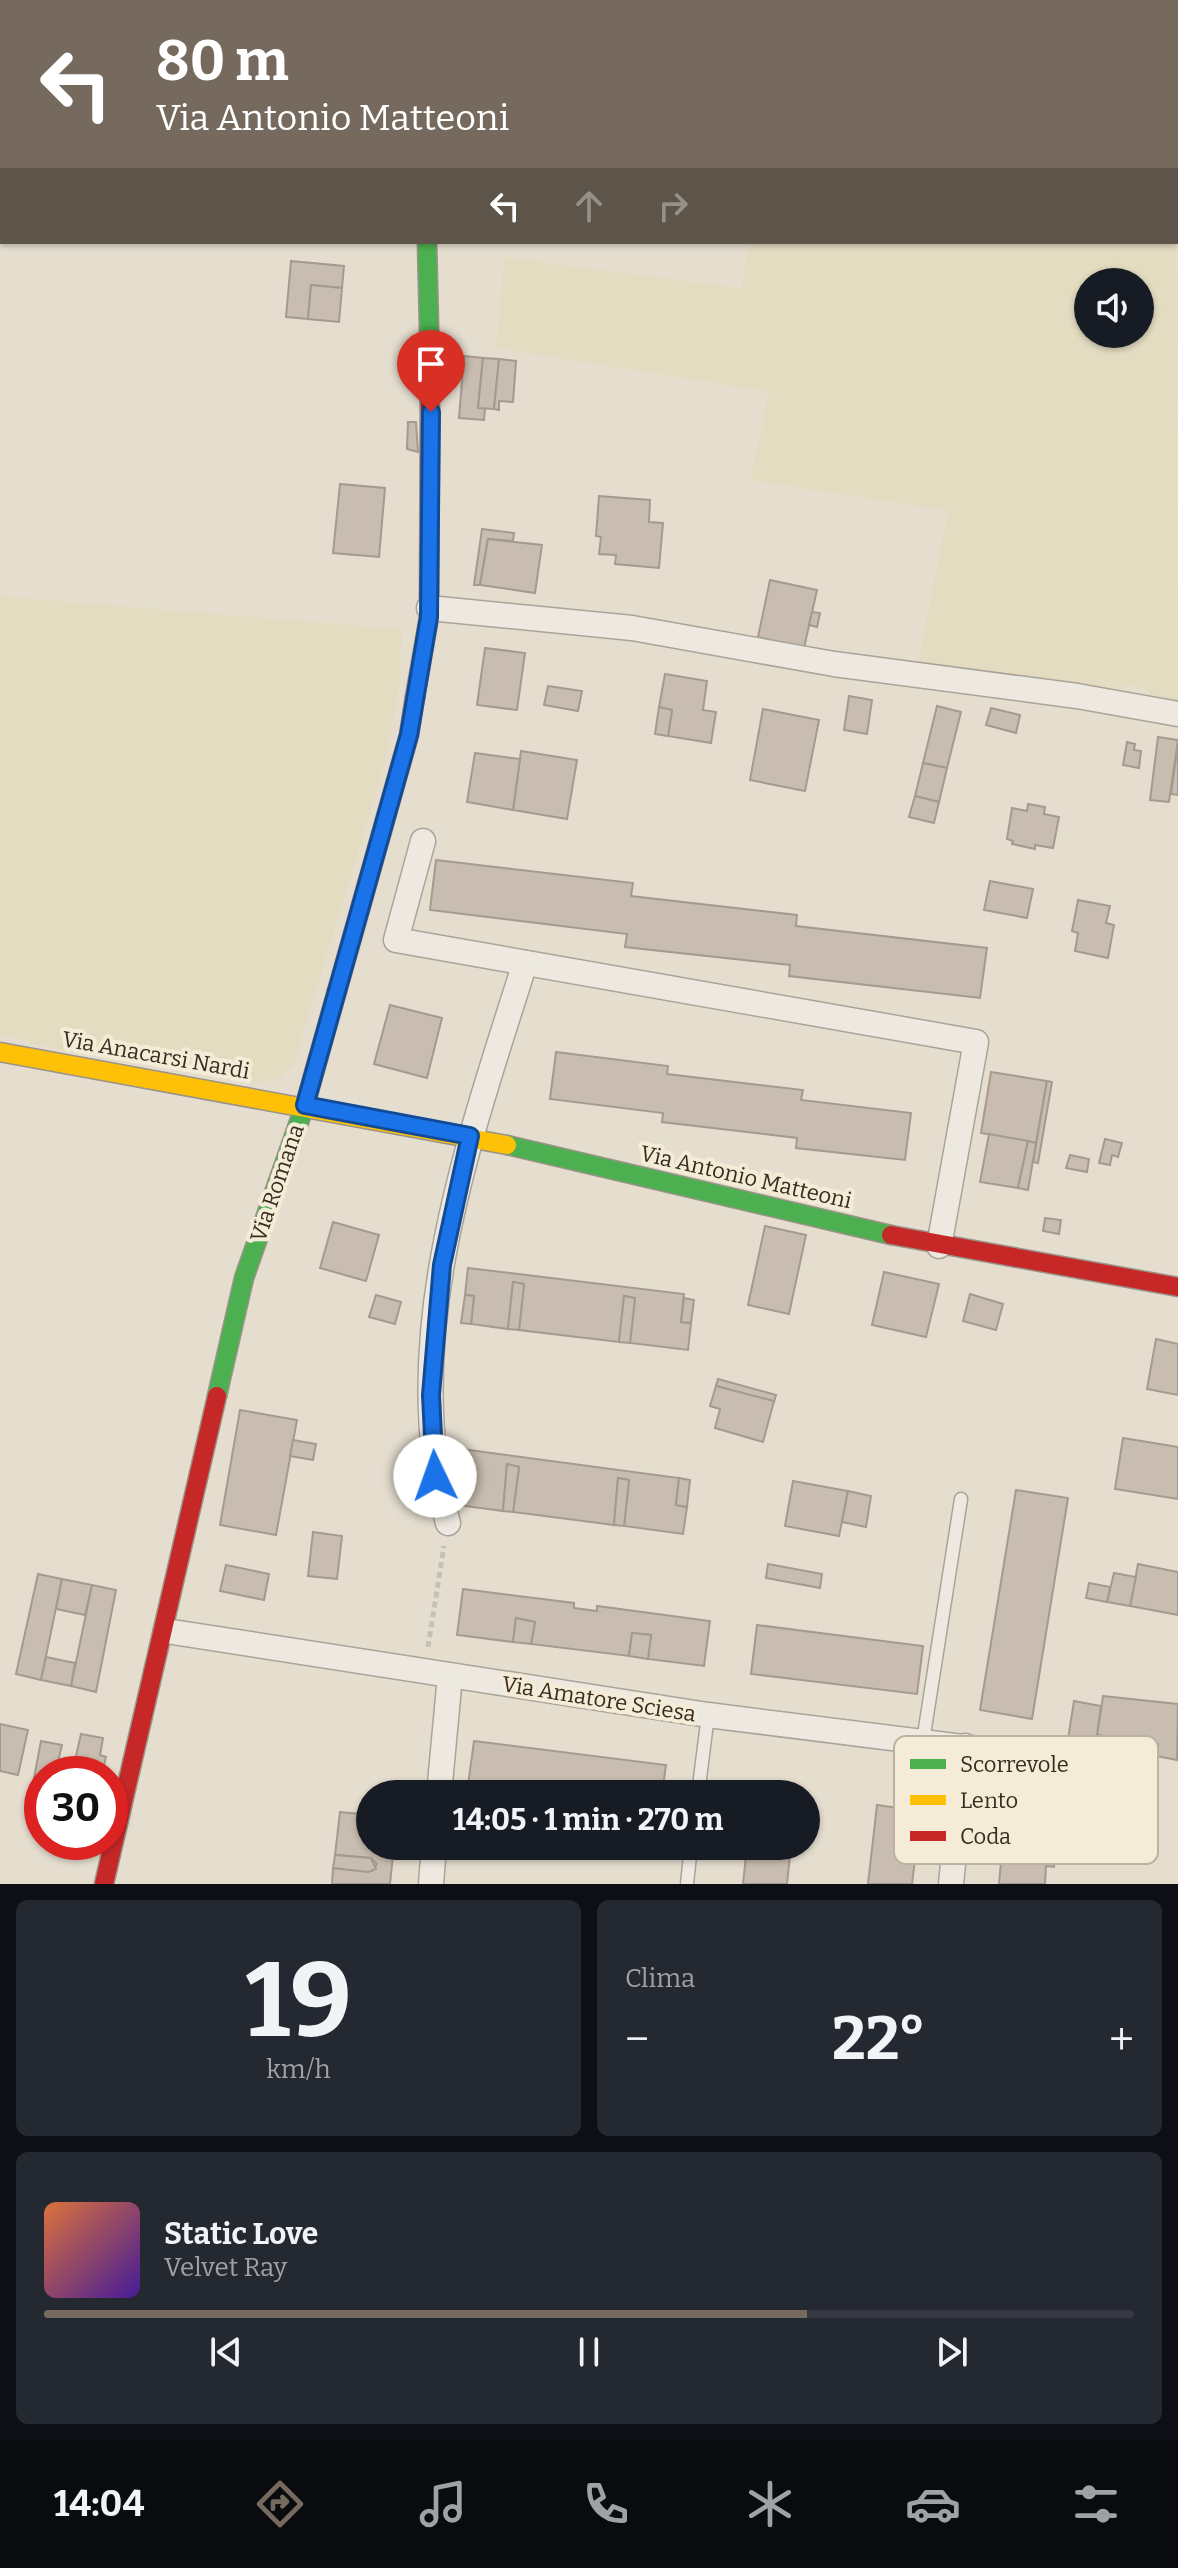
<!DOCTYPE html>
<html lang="it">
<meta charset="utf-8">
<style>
:root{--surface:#171b24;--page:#242831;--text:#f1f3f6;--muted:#9ea1a6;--line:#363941;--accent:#756a5d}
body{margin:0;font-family:Bitter,serif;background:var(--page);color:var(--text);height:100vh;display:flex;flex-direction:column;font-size:30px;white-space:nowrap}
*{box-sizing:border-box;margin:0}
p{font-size:26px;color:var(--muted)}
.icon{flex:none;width:44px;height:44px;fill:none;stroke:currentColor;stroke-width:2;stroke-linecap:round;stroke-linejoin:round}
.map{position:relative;height:1884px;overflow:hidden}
.details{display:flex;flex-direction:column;gap:16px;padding:16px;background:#0d0f14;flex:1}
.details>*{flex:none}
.guide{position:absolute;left:0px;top:0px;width:1178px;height:244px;box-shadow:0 2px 6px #0004;background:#756a5d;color:#fff;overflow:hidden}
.buttons{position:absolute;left:1074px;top:268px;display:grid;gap:16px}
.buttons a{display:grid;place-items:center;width:80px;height:80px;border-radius:50%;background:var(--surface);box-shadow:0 2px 6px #0004;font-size:40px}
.speed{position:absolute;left:24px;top:1756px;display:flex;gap:16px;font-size:40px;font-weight:700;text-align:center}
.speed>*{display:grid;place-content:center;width:104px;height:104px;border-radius:50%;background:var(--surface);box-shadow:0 2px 6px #0004;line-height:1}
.speed .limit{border:12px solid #d22;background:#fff;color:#111}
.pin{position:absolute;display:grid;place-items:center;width:68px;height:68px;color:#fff;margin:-82px -34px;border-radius:50% 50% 50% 0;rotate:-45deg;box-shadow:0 0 8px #0007}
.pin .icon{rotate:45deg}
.me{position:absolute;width:88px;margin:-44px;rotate:357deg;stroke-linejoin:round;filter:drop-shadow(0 0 6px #0008)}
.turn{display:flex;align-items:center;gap:28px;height:168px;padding:0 24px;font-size:36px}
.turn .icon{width:104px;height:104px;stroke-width:2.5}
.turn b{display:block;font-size:56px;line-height:68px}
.lanes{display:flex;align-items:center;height:76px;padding:0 24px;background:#0003;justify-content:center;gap:40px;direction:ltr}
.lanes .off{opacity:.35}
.big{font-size:60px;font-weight:700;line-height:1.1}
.details .tile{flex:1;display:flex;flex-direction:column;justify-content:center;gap:12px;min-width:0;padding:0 28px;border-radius:12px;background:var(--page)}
.details .dial{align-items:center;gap:0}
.dial b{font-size:104px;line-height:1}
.song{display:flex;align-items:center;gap:24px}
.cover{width:96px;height:96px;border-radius:12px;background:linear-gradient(135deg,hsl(20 70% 55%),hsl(260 70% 35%))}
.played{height:8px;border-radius:4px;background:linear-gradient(90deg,var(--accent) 70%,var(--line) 70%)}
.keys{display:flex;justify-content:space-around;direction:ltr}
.heat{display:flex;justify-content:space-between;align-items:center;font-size:44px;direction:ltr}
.details .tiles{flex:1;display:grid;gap:16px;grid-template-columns:1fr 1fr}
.tile:last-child{grid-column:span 2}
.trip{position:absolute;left:356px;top:1780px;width:464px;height:80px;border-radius:40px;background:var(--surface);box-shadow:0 2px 6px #0004;font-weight:700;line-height:80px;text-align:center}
.menu{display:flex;height:128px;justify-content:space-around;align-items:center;background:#090b0e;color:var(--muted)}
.menu .icon{width:56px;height:56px}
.menu .selected{color:var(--accent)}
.menu b{font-size:36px;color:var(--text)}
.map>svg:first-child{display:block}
.farmland{fill:#e3dcc1;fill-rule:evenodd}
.building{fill:#c8bdb0;stroke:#a59a8e;stroke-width:2}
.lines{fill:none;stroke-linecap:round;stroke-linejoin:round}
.lane-casing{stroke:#aaa398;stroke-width:15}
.street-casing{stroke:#aaa398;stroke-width:27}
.fast-casing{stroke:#9a9388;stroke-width:21}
.slow-casing{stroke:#9a9388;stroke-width:21}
.jam-casing{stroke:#9a9388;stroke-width:21}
.path{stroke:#c6c0b7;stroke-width:5;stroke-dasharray:6 4;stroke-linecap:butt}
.lane{stroke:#ede9e1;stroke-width:12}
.street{stroke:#ede9e1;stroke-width:24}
.fast{stroke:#4caf50;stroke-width:18}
.slow{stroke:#ffc107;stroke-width:18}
.jam{stroke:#c62828;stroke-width:18}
.route-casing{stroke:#114b97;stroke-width:20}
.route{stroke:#1a73e8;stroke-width:14}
.labels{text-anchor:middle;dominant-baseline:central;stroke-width:8;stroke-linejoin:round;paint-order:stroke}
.street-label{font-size:22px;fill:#382c20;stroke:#f4ecd6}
.key{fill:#f4ecd6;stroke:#bcb29f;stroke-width:2}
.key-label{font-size:22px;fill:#382c20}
</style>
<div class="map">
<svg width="1178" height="1884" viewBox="0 0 1178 1884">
<rect width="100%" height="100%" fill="#e5decf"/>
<g class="farmland">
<path d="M1176,229L1178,712L1152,707L1148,689L1126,685L1117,700L918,663L948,511L750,480L769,392L496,348L504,257L741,288L750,242H1176ZM1088,282H1140V334H1088Z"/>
<path d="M0,596L402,629L400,684L384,767L294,1064L279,1078L259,1083L66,1051L0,1035Z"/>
</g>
<g class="building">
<rect x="287" y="0" width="70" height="2"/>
<path d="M291,261L344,266L342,288L311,285L308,319L286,317Z"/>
<path d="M311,285L342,288L339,322L308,319Z"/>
<path d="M464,356L483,358L478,408H485L484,420L459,418Z"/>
<path d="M483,358L499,359L494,409L478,408Z"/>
<path d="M499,359L516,361L513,402L499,401V410L494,409Z"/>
<path d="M408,422H416L418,452L407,449Z"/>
<path d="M340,484L385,488L379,557L333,553Z"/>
<path d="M599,496L650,500L649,522L663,523L659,568L615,564L616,555L599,554L601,537L596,536Z"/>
<path d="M482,529L514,533L513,541L488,539L480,585H474Z"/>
<path d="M488,539L542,545L535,593L480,585Z"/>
<path d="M770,580L817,590L804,648L758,637Z"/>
<path d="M812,612L820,613L817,627L809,625Z"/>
<path d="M485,648L525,653L517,710L477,705Z"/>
<path d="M665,674L707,681L703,710L716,712L711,743L668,736L672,710L659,707Z"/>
<path d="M548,686L582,691L578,711L544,705Z"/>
<path d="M849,696L872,700L867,734L844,730Z"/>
<path d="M937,706L961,712L947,768L923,763Z"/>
<path d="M659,707L672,710L668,736L655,734Z"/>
<path d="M991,708L1020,715L1016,733L986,725Z"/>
<path d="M763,709L819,720L805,791L750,780Z"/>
<path d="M1158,737L1178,740L1169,802L1150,800Z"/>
<path d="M1127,742L1135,744L1134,750L1141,751L1139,768L1123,765Z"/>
<path d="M1178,743V795L1171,794Z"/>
<path d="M521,751L577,760L567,819L513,810Z"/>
<path d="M475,753L520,759L513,810L467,802Z"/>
<path d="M923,763L947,768L939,802L915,796Z"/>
<path d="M915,796L939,802L934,823L909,817Z"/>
<path d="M1028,804L1045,807L1044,814L1059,817L1053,848L1035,845V849L1012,844L1013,841L1007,839L1012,808L1027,811Z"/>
<path d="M436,860L633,883L631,896L797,915L796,926L987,948L980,998L789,976L790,965L625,947L627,934L430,910Z"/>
<path d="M990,881L1033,889L1027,918L984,910Z"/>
<path d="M1078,900L1110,906L1106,923L1114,925L1108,958L1075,951L1078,933L1072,931Z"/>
<path d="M390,1005L442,1018L427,1078L374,1064Z"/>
<path d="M556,1052L668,1066L667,1074L803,1090L801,1100L911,1113L905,1160L796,1148L797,1138L662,1122L663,1113L550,1099Z"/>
<path d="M991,1072L1047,1081L1036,1143L981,1133Z"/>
<path d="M1047,1081L1052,1082L1038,1163L1033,1162Z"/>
<path d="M989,1134L1028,1141L1018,1188L980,1182Z"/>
<path d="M1105,1139L1122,1143L1118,1157L1112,1155L1110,1165L1099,1163Z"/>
<path d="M1028,1141L1036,1143L1028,1190L1018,1188Z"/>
<path d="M1070,1155L1089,1159L1087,1172L1066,1168Z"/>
<path d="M1045,1218L1061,1220L1059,1234L1043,1231Z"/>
<path d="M333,1222L379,1235L366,1281L320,1268Z"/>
<path d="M765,1226L806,1235L789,1314L748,1305Z"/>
<path d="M468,1268L684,1294L681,1322L691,1323L688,1350L630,1343L635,1298L624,1296L619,1342L519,1330L524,1284L513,1282L508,1329L471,1324L474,1296L465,1295Z"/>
<path d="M884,1272L939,1284L926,1337L872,1325Z"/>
<path d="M513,1282L524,1284L519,1330L508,1329Z"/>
<path d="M970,1294L1003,1304L996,1330L963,1321Z"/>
<path d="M376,1295L401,1302L395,1324L369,1317Z"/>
<path d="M465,1295L474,1296L471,1324L461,1323Z"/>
<path d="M624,1296L635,1298L630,1343L619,1342Z"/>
<path d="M684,1298L694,1300L691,1323L681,1322Z"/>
<path d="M1156,1339L1178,1344V1395L1147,1389Z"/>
<path d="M718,1379L776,1395L774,1402L716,1386Z"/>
<path d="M716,1386L774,1401L763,1442L715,1428L720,1409L710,1406Z"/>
<path d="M240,1410L297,1420L276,1535L220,1525Z"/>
<path d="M1123,1438L1178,1447V1499L1115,1489Z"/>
<path d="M293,1440L316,1444L313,1460L290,1456Z"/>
<path d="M462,1449L679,1478L676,1505L687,1507L683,1534L624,1526L629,1480L618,1478L614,1525L513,1512L519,1467L507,1464L503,1511L465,1506L468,1478L458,1477Z"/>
<path d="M507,1464L519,1467L513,1512L503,1511Z"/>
<path d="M458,1477L468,1478L465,1506L455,1505Z"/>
<path d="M618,1478L629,1480L624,1526L614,1525Z"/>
<path d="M679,1478L690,1480L687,1507L676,1505Z"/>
<path d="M793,1481L848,1491L839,1536L785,1526Z"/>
<path d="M1016,1490L1068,1498L1032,1719L980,1710Z"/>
<path d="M848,1491L871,1496L866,1527L842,1522Z"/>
<path d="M313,1532L342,1536L337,1579L308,1576Z"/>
<path d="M768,1564L822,1574L820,1588L766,1578Z"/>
<path d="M1138,1564L1178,1572V1615L1130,1606Z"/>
<path d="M226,1565L269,1574L264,1600L220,1591Z"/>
<path d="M1114,1573L1136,1577L1130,1606L1107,1602Z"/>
<path d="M38,1574L62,1579L41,1680L16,1674Z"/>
<path d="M62,1579L92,1585L85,1615L56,1609Z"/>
<path d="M1089,1583L1110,1587L1107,1602L1086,1598Z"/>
<path d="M92,1585L116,1590L96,1692L71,1686Z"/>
<path d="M463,1589L574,1603V1608L597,1611V1606L710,1621L704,1666L648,1659L651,1635L632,1633L629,1656L531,1644L535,1622L516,1618L513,1642L457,1635Z"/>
<path d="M516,1618L535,1622L531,1644L513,1642Z"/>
<path d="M757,1625L923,1646L917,1694L751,1674Z"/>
<path d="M632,1633L651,1635L648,1659L629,1656Z"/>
<path d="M46,1657L75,1663L71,1686L41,1680Z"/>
<path d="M1103,1696L1178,1704L1177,1760L1156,1756L1158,1744L1097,1735Z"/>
<path d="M1074,1701L1101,1706L1097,1735L1102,1736L1101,1744L1068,1739Z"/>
<path d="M0,1724L28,1730L18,1775L0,1771Z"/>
<path d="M81,1734L103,1738L100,1755L106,1757L102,1774H72Z"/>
<path d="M41,1741L62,1745L55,1774H42V1780L34,1778Z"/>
<path d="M474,1741L666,1765L662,1794H538L468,1785Z"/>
<path d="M65,1758L75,1760L72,1774H62Z"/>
<path d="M754,1783L798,1787L797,1794H753Z"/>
<path d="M35,1788L42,1790V1815L30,1813Z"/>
<path d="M877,1805L921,1811L912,1884H868Z"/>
<path d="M340,1812L370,1815V1846H394L390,1884H332L333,1868L372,1871L377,1864L371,1858L335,1855Z"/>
<path d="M1005,1817L1050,1822L1049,1839L1056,1840L1054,1867L1046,1866L1045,1884H999Z"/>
<path d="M747,1846H791L787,1884H743Z"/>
<path d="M335,1855L371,1858L376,1869L368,1872L333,1868Z"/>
</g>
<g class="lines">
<defs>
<g id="lane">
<path d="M923,1741L961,1499"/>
<path d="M698,1794L708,1715"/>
<path d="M687,1884L691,1846"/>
</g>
<g id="street">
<path d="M387,0L388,2"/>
<path d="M429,608L632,628L834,664L1077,696L1178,714"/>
<path d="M423,841L396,940L976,1042L939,1246"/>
<path d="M448,1523C396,1341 470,1137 525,963"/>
<path d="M166,1631L708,1715L1035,1756"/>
<path d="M439,1794L450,1676"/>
<path d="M431,1884L434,1846"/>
<path d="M951,1884L965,1746"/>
</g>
<g id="fast">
<path d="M427,242L430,369"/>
<path d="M507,1145L891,1235"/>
<path d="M217,1396L244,1278L305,1105L337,991"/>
</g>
<g id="slow">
<path d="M337,991L409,735L415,697"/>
<path d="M0,1052L507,1145"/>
</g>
<g id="jam">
<path d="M415,697L429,617L430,369"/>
<path d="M891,1235L1178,1287"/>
<path d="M104,1884L217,1396"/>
</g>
</defs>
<use href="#lane" class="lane-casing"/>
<use href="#street" class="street-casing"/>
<use href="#fast" class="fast-casing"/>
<use href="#slow" class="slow-casing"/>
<use href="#jam" class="jam-casing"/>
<path class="path" d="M428,1647L444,1546"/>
<use href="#lane" class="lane"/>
<use href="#street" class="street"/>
<use href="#fast" class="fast"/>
<use href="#slow" class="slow"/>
<use href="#jam" class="jam"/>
</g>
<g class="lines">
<defs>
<path id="route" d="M431,412L429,617L409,735L305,1105L470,1136L442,1265L431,1395L435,1476"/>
</defs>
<use href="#route" class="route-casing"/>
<use href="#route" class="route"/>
</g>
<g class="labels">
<g class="street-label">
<text transform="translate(156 1055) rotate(10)">Via Anacarsi Nardi</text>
<text transform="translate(746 1177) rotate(13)">Via Antonio Matteoni</text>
<text transform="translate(277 1183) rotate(-71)">Via Romana</text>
<text transform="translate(599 1699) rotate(9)">Via Amatore Sciesa</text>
</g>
</g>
<rect x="894" y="1736" width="264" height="128" rx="12" class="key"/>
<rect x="910" y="1759" width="36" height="10" fill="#4caf50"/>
<rect x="910" y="1795" width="36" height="10" fill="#ffc107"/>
<rect x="910" y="1831" width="36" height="10" fill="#c62828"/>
<g class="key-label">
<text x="960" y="1772">Scorrevole</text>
<text x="960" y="1808">Lento</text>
<text x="960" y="1844">Coda</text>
</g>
</svg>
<div class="buttons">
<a><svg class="icon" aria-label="sound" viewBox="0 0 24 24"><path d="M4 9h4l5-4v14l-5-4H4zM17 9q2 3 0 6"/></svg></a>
</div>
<div class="speed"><div class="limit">30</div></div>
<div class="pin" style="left:431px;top:412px;background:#d93025"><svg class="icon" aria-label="arrive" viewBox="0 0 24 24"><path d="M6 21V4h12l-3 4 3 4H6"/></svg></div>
<svg class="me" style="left:435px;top:1476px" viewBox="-20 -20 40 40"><circle r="19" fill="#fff"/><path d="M0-13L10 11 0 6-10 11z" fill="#1a73e8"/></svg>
<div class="trip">14:05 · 1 min · 270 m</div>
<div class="guide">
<div class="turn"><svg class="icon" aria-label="left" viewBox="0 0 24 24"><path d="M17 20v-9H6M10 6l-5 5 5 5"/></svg><div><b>80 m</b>Via Antonio Matteoni</div></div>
<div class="lanes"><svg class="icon" aria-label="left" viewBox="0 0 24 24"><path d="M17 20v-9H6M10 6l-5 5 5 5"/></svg><svg class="icon off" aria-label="ahead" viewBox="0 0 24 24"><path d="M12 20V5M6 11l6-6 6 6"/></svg><svg class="icon off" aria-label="right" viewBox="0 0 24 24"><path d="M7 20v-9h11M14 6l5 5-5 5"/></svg></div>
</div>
</div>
<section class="details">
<div class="tiles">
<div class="tile dial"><b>19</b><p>km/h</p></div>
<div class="tile"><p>Clima</p>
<div class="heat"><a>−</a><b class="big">22°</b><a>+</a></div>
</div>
<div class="tile">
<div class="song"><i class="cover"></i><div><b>Static Love</b><p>Velvet Ray</p></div></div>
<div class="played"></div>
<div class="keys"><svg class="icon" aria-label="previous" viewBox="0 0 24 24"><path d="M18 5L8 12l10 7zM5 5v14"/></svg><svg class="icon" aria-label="pause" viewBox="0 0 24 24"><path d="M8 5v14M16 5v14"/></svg><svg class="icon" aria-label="next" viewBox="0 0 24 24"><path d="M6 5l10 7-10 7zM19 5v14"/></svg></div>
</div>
</div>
</section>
<nav class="menu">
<b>14:04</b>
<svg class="icon selected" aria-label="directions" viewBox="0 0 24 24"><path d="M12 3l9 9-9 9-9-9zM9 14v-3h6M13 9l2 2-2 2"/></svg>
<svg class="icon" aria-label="music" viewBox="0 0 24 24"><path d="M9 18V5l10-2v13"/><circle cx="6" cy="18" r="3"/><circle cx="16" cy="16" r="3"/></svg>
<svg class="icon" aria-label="phone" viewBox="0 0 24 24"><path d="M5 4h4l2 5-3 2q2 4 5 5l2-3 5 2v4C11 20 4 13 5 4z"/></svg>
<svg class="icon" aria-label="climate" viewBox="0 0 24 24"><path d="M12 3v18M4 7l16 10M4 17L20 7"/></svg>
<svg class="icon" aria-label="car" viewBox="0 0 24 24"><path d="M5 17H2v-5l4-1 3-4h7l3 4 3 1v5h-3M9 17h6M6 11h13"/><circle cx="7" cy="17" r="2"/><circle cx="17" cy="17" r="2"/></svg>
<svg class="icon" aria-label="filters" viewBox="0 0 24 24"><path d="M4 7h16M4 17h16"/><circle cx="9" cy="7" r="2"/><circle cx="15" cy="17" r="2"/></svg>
</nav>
